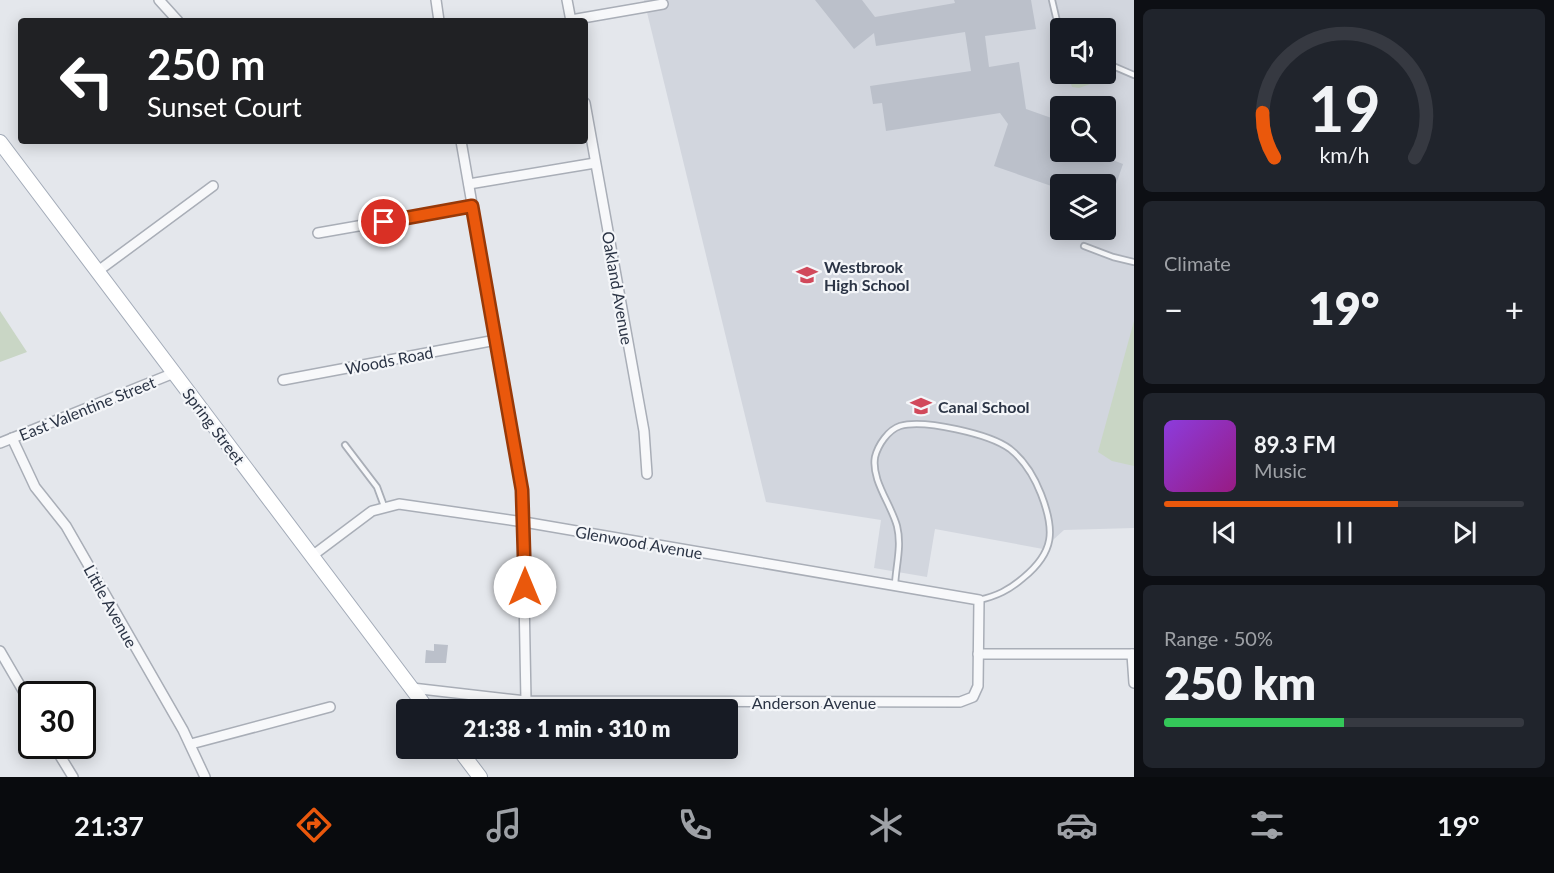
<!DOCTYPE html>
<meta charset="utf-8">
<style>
:root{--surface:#171b24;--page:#20242c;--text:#f1f3f6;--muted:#9ea1a6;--line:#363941;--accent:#ea580c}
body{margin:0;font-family:Lato,sans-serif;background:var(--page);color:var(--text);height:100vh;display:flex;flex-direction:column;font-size:22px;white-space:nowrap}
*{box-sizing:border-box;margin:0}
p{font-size:20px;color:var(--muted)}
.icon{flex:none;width:33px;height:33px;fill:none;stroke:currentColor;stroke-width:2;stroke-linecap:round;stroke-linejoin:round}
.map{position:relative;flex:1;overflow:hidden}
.side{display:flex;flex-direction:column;gap:9px;padding:9px;background:#0d0f14;width:420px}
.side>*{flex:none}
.top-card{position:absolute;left:18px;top:18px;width:570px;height:126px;border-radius:6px;box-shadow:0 3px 15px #0003;background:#202124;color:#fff;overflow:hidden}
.controls{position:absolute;left:1050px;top:18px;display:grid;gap:12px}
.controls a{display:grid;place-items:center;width:66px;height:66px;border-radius:6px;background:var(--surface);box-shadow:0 3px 15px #0003;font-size:30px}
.speed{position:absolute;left:18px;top:681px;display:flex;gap:12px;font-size:30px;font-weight:700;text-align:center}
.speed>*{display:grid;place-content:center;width:78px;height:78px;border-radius:50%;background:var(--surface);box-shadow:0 3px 15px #0003;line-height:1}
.speed .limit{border:3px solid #111;border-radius:9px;background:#fff;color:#111}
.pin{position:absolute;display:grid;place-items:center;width:51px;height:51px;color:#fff;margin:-26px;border:3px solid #fff;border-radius:50%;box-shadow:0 2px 6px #0007}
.me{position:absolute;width:66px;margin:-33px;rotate:0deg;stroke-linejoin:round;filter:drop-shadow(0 0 4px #0008)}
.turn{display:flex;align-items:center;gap:21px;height:126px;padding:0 30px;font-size:27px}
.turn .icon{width:78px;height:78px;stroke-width:2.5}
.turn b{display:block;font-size:42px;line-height:51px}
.big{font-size:45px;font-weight:800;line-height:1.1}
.side .card{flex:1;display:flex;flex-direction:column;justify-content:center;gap:9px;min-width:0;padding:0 21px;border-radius:9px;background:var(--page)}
.side .dial{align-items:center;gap:0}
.dial svg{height:156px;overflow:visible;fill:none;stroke:var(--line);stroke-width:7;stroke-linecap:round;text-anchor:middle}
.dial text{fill:var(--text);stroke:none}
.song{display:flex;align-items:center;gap:18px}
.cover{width:72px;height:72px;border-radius:9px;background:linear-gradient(135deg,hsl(270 70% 55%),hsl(310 70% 35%))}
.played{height:6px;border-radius:3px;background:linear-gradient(90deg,var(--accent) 65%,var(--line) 65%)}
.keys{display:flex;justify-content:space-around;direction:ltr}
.heat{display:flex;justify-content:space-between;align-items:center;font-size:33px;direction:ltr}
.charge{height:9px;border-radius:4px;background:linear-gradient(90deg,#34c759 50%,var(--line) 0)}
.trip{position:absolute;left:396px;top:699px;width:342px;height:60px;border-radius:6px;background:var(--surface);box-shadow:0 3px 15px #0003;font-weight:800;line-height:60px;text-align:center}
.dock{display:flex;height:96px;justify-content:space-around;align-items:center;background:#090b0e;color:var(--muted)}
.dock .icon{width:42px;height:42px}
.dock .selected{color:var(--accent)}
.dock b{font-size:27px;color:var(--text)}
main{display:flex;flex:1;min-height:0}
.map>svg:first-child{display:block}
.built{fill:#d2d6de;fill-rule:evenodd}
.green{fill:#c9d6c5}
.building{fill:#bbc0ca}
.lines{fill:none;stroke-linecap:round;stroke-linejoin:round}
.lane-casing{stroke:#a9aeb7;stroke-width:8}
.street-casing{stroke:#a9aeb7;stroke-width:12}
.primary-casing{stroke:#a3abb8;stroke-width:16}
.lane{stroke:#f7f8fa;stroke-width:4.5}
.street{stroke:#f7f8fa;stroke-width:9}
.primary{stroke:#fff;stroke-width:14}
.route-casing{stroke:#983908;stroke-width:15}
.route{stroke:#ea580c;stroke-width:10}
.labels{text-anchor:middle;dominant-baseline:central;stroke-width:4.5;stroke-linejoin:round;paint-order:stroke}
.poi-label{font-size:16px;font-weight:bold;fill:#2b3445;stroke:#f4f6f9;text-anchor:start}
.street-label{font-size:16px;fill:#2b3445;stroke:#f4f6f9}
</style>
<main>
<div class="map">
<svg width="1134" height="777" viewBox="0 0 1134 777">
<rect width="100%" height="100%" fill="#e4e7ec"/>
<path class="built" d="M644,0H1134V528L1064,530L1043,549L935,529L927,577L874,568L881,520L766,502ZM1060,28H1106V74H1060ZM1060,106H1106V152H1060ZM1060,184H1106V230H1060Z"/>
<g class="green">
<path d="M1060,55V74H1094L1093,83L1079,88L1072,87L1070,80H1059L1052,65Z"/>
<path d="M0,311L27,352L0,362Z"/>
<path d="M1134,321V466L1112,461L1098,452Z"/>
</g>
<g class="building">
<path d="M815,0H862L875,17L955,3L954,0H1031L1036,29L985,36L989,67L1019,62L1026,109L1060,121V152H1106V139L1116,143L1110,159L1123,164L1107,210L1106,184H1060V189L994,166L1008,124L1000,113L886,131L882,103L873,104L870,86L971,71L965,32L876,46L874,33L854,49Z"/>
<path d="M434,644L448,645L446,663H425L426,650L434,651Z"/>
</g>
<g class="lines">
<defs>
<g id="lane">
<path d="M1052,0L1060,34"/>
<path d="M1106,63L1134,75"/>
<path d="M1084,246L1113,257L1134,262"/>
<path d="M345,445L377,487L384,506"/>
<path d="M895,585C896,565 902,546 897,526C891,504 871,480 875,457C878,445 888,430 900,426C924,419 990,434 1010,449C1025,461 1034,476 1041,494C1055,530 1055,552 1023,578C1009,590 997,596 979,600"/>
</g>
<g id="street">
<path d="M159,0L178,21"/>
<path d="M436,0L439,21"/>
<path d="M567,0L571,21"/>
<path d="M571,20L663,4"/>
<path d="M585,103L644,431L647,474"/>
<path d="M461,141L522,490L526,701"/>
<path d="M469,184L595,163"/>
<path d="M318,233L472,206"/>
<path d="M98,271L213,186"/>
<path d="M283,380L496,340"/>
<path d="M12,438L35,487L66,526L183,730L205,777"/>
<path d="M0,443L174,373"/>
<path d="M312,556L372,511L399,504L524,522L979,600L978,686L973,697L960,702L526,701L412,688"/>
<path d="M0,651L32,706"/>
<path d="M978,654H1134"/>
<path d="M1132,654L1134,683"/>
<path d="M191,744L330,707"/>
<path d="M54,746L73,777"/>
</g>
<g id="primary">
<path d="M0,142L428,710"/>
<path d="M458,748L480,777"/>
</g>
</defs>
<use href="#lane" class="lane-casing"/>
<use href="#street" class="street-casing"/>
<use href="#primary" class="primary-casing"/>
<use href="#lane" class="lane"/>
<use href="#street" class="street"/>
<use href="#primary" class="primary"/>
</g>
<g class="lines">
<defs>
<path id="route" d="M384,222L472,206L522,490L525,587"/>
</defs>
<use href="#route" class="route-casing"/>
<use href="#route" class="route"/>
</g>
<defs>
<symbol id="school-bare" viewBox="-9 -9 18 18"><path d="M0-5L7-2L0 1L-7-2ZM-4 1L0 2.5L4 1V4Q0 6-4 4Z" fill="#d1495b" stroke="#f4f6f9" stroke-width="2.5" paint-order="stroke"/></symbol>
</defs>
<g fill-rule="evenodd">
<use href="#school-bare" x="792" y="260" width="30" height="30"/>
<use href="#school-bare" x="906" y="391" width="30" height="30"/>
</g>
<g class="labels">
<g class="poi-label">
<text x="824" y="266">Westbrook<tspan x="824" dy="18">High School</tspan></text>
<text x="938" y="406">Canal School</text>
</g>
<g class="street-label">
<text transform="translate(618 288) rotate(80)">Oakland Avenue</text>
<text transform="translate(389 360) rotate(-11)">Woods Road</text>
<text transform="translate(87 408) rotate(-22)">East Valentine Street</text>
<text transform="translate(214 426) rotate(53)">Spring Street</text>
<text transform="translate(639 542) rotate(10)">Glenwood Avenue</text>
<text transform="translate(111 606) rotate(61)">Little Avenue</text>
<text x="814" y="702">Anderson Avenue</text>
</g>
</g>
</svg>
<div class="controls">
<a><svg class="icon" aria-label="sound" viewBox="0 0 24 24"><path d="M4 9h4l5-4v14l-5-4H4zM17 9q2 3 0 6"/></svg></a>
<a><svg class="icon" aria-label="search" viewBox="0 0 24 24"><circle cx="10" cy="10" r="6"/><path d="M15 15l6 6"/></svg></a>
<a><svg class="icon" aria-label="layers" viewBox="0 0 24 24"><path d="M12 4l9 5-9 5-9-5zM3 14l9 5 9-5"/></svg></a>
</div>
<div class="speed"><div class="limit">30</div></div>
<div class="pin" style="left:384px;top:222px;background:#d93025"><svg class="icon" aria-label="arrive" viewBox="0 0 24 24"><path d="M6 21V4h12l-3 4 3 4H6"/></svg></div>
<svg class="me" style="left:525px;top:587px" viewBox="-20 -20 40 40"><circle r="19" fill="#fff"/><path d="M0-13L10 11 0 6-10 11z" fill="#ea580c"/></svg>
<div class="trip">21:38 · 1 min · 310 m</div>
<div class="top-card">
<div class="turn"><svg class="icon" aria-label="left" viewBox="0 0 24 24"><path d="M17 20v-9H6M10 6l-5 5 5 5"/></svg><div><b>250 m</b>Sunset Court</div></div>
</div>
</div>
<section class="side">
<div class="card dial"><svg viewBox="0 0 100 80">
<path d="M14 69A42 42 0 1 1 86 69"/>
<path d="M14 69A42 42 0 0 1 8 46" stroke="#ea580c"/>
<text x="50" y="56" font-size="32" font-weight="700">19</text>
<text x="50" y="72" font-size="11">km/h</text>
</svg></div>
<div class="card"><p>Climate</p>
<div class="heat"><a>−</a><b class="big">19°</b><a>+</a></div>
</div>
<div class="card">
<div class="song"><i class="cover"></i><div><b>89.3 FM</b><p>Music</p></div></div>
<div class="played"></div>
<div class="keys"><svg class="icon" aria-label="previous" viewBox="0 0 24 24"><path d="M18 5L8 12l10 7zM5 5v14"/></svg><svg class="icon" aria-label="pause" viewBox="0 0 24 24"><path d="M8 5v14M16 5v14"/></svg><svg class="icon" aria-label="next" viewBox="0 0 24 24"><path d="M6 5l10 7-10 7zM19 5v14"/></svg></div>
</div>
<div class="card"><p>Range · 50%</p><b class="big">250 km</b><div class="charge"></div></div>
</section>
</main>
<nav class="dock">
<b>21:37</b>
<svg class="icon selected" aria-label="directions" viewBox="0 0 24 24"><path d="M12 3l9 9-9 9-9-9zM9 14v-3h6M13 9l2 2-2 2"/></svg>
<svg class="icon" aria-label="music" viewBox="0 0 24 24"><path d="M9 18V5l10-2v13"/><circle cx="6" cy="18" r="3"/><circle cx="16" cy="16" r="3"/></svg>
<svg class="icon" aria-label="phone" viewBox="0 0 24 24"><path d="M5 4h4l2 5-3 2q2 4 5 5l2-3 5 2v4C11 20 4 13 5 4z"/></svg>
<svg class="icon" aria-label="climate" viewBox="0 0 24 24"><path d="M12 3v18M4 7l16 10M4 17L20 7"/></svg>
<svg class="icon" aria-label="car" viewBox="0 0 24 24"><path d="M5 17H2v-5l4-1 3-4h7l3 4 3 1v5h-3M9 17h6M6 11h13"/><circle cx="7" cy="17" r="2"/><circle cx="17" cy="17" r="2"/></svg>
<svg class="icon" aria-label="filters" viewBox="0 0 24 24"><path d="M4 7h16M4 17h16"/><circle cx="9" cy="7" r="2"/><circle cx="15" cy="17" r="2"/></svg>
<b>19°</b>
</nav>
